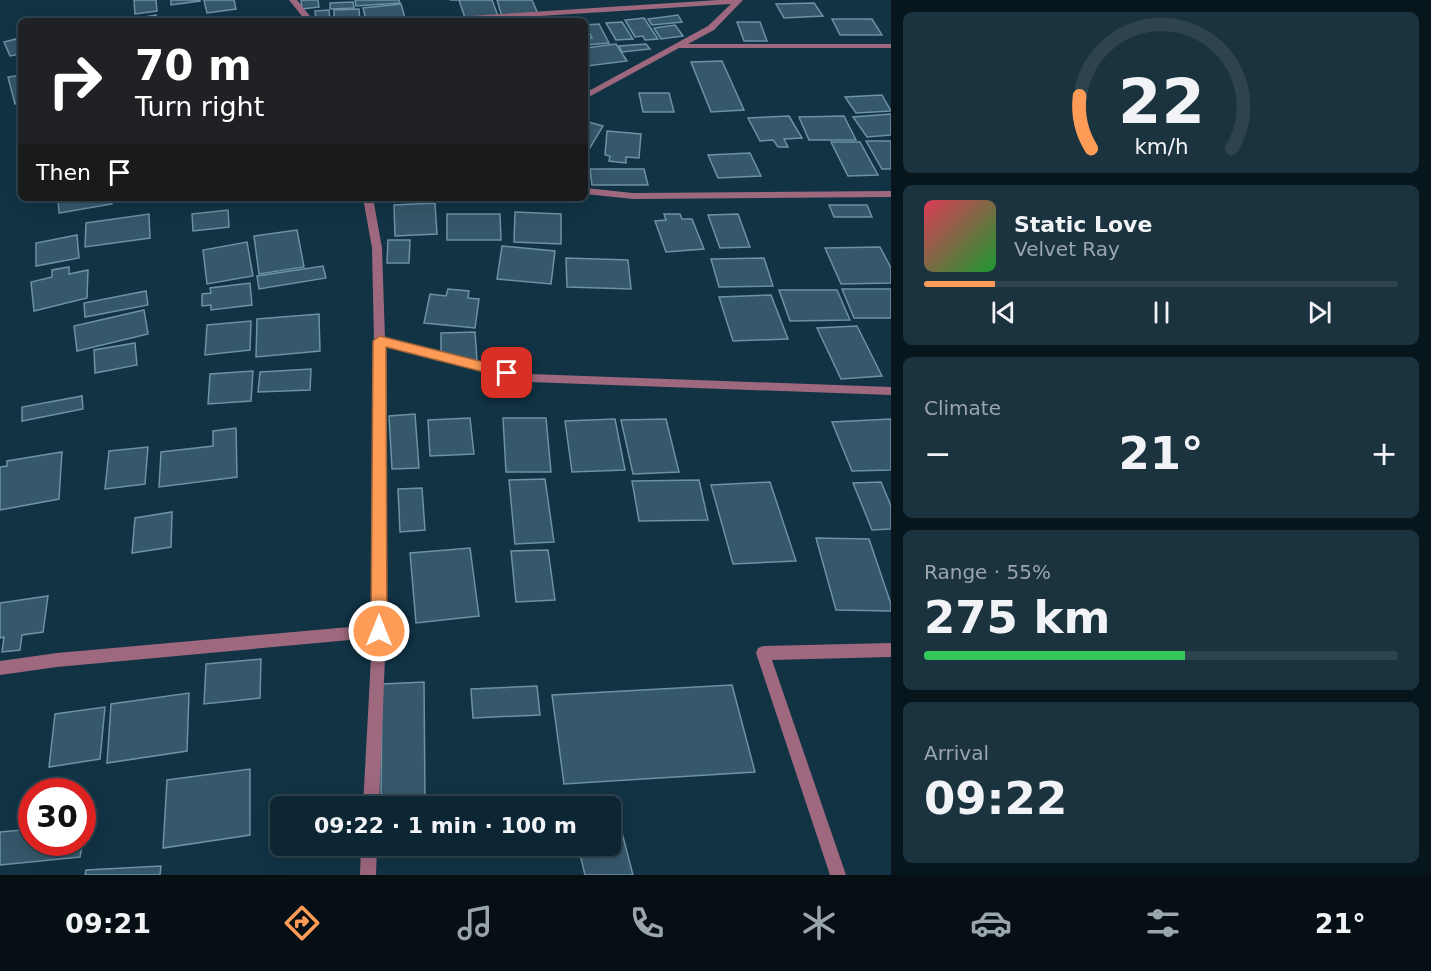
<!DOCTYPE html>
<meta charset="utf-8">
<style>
:root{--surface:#0d2633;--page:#1b323f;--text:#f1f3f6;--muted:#9aa5ac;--line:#2d434e;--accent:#fe9c57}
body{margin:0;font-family:"DejaVu Sans",sans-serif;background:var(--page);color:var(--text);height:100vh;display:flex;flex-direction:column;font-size:22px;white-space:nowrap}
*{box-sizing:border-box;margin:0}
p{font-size:20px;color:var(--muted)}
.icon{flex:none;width:33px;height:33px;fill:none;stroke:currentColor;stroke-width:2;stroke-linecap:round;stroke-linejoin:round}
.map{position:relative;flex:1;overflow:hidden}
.details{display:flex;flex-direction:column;gap:12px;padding:12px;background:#07151c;width:540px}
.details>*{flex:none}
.hud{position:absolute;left:18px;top:18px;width:570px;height:183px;border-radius:9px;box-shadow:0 6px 24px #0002,0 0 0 2px var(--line);background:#202124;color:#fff;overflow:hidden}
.speed{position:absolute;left:18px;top:778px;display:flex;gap:12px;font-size:30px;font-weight:700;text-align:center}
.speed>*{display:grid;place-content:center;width:78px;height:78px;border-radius:50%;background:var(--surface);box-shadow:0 6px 24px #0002,0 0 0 2px var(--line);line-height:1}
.speed .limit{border:9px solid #d22;background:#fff;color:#111}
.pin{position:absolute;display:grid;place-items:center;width:51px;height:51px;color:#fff;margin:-26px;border-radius:12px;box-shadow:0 3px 9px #0006}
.me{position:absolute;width:66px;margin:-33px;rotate:0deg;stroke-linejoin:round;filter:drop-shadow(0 0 4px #0008)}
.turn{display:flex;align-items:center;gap:21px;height:126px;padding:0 18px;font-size:27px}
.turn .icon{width:78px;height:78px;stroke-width:2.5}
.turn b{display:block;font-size:42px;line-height:51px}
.then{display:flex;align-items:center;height:57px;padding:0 18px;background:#0003;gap:12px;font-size:22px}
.big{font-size:45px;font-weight:700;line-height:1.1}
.details .widget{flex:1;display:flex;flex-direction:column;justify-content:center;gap:9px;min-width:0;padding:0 21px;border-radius:9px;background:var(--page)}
.details .dial{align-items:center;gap:0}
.dial svg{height:156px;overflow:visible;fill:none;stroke:var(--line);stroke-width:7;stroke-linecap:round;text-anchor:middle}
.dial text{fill:var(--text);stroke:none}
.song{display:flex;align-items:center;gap:18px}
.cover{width:72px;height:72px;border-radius:9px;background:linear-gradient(135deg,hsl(350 70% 55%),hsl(130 70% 35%))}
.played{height:6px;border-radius:3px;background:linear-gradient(90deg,var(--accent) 15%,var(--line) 15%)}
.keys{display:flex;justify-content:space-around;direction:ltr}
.heat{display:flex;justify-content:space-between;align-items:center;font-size:33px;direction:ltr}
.charge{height:9px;border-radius:4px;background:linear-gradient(90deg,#34c759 55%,var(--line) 0)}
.trip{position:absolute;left:270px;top:796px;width:351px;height:60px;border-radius:9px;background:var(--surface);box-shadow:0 6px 24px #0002,0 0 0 2px var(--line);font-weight:700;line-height:60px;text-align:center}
.menu{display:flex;height:96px;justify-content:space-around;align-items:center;background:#050f14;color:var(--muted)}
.menu .icon{width:42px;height:42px}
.menu .selected{color:var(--accent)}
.menu b{font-size:27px;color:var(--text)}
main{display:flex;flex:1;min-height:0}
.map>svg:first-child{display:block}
.building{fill:#36586b;stroke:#6d91a5;stroke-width:1.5}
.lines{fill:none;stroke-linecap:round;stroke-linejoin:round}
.minor{fill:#9e687e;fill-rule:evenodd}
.route{fill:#fe9c57;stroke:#a56539;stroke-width:1.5}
</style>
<main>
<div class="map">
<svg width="891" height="875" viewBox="0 0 891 875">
<rect width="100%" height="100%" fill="#134"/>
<g class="building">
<path d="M134,0H156L157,11L135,14Z"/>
<path d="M171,0H200V1L171,5Z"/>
<path d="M204,0H234L236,9L207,13Z"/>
<path d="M301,0H318L319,7L302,9Z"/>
<path d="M355,0H399L400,3L356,6Z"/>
<path d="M450,0H492L498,16L465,18L459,0Z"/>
<path d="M497,0H532L538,14L502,17Z"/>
<path d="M353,2L354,8L330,9V3Z"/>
<path d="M814,3L823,16L784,18L776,4Z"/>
<path d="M401,4L405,18L366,21L363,8Z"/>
<path d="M359,9L360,21H334V10Z"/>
<path d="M329,10L330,21H316L315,11Z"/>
<path d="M156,15L158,21H132L131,19Z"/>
<path d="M678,15L682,22L652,25L648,19Z"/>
<path d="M644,18L658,39L645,40L643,36L635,37L625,20Z"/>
<path d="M832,19H872L882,35H840Z"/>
<path d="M622,22L633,39L616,40L606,23Z"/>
<path d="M737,22H760L767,41H744Z"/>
<path d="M599,24L609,43L585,45V39L592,38L585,25Z"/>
<path d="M675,25L683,36L661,39L654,28Z"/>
<path d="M16,39L21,54L10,56L4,42Z"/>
<path d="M616,44L627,61L587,66L585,48Z"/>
<path d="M646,44L650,49L622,52L619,46Z"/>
<path d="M722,61L744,110L711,112L691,62Z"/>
<path d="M21,75V103L15,104L8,77Z"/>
<path d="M639,93H669L674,112H643Z"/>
<path d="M882,95L891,111L856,113L845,97Z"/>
<path d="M891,114V135L867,137L853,117Z"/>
<path d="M789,116L802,138L784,139L788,147H778L773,140L760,141L748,118Z"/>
<path d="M844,116L856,140H809L799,117Z"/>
<path d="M585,121L603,126L588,151L585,150Z"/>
<path d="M607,131L641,134L639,158L626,157V163L609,161L610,156L605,155Z"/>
<path d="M866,141H891V169H882Z"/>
<path d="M831,142H860L878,175L848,176Z"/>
<path d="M750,153L761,176L718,178L708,155Z"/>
<path d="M590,169H644L648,185H592Z"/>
<path d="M58,198H111L112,204L59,213Z"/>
<path d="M435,203L437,234L395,236L394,205Z"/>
<path d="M829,205H867L872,217H834Z"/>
<path d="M228,210L229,227L193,231L192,214Z"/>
<path d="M515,212L561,214V244L514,242Z"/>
<path d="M149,214L150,238L85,247L86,223Z"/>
<path d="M447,214H500L501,240H447Z"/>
<path d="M664,214H680L682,219H692L704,249L666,252L655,221L666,220Z"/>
<path d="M738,214L750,247L720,248L708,215Z"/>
<path d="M297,230L304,267L259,274L254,236Z"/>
<path d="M77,235L79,258L36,266V243Z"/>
<path d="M388,240H410L409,263H387Z"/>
<path d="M247,242L253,276L207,284L203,250Z"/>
<path d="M502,246L555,251L551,284L497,279Z"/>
<path d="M880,247L891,268V283L841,284L825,248Z"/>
<path d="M566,258L628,260L631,289L567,287Z"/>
<path d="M764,258L773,286L719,287L711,259Z"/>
<path d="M323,266L326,278L259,289L257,276Z"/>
<path d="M69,267V274L88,270L87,298L34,311L31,282L52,277V270Z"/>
<path d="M250,283L252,305L211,310V305L202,306V294L211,293L210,288Z"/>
<path d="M448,289L469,291L468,298L479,299L475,328L424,323L430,294L446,296Z"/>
<path d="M842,289H891V318H854Z"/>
<path d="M779,290H837L850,320L790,321Z"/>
<path d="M146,291L148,305L85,317L84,303Z"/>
<path d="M771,295L788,339L733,341L719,297Z"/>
<path d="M144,310L148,334L77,351L74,326Z"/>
<path d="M319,314L320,351L256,357L257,319Z"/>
<path d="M251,321L250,350L205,355L207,325Z"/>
<path d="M857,326L882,376L841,379L817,328Z"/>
<path d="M475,332L477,360H441V333Z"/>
<path d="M135,343L137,365L95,373L94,350Z"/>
<path d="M311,369L310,390L258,392L260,372Z"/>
<path d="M253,371L251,401L208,404L210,374Z"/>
<path d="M82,396L83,409L22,421V407Z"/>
<path d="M415,414L419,468L392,469L389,416Z"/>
<path d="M470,418L474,454L430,456L428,420Z"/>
<path d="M503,418H546L551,472H506Z"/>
<path d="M615,419L625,470L572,472L565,421Z"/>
<path d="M666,419L679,472L633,474L621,420Z"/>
<path d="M891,419V470L852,471L832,422Z"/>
<path d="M236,428L237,477L159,487L161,452L213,446V431Z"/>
<path d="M148,447L145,484L105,489L109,451Z"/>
<path d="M62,452L59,499L0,510V467L7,466V461Z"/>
<path d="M545,479L554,542L515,544L509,480Z"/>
<path d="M699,480L708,520L639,521L632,481Z"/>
<path d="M770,482L796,561L733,564L711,485Z"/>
<path d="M881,482L891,506V529L872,530L853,483Z"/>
<path d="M422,488L425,530L400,532L398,489Z"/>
<path d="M172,512L171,547L132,553L135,518Z"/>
<path d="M816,538L869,539L891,604V611L836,610Z"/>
<path d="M470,548L479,616L416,623L410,553Z"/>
<path d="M548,550L555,600L516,602L511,551Z"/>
<path d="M48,596L43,632L22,635L20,650L2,652L4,637L0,638V603Z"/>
<path d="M261,659L260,698L204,704L206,664Z"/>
<path d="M424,682L425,799L381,801L382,684Z"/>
<path d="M732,685L755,772L564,784L552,695Z"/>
<path d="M537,686L540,715L473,718L471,689Z"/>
<path d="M189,693L187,751L107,763L111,704Z"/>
<path d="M105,707L100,759L49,767L55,714Z"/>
<path d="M250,769V835L163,848L167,780Z"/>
<path d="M615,806L633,875H585L578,846H610V807H605Z"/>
<path d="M82,824H86L80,857L0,865V832L32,829V843H82Z"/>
<path d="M161,866L160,875H85L86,870Z"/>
</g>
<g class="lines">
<g class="minor">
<path d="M289,0H297L314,21H306Z"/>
<path d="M718,0H743L714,30L688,44H891V48H679L585,99V93L708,26L731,4L459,21H419L423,19Z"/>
<path d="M585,188L633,193L891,191V197L633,199L585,194Z"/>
<path d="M363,198H373L382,248L385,338L529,374L891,387V395L529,382L386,346V631L379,807H363L372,638L57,667L0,675V661L57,653L372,625L374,341L372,248Z"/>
<path d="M891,643V657L772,660L846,875H830L756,653L758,648L763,646Z"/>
<path d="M361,846H377L376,875H360Z"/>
</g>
</g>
<path class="route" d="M380,336L507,368L514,373L507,378L386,347L387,631L384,636L379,638L373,636L371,631L373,341Z"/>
</svg>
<div class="speed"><div class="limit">30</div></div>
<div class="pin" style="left:507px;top:373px;background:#d93025"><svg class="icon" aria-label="arrive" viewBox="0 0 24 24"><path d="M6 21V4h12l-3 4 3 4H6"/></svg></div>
<svg class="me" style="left:379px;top:631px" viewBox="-20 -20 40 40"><circle r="17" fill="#fe9c57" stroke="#fff" stroke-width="3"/><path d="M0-11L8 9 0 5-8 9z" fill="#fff"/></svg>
<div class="trip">09:22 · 1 min · 100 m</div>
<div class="hud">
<div class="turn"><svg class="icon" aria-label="right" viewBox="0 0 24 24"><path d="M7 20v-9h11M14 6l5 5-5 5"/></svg><div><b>70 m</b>Turn right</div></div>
<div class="then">Then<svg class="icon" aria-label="arrive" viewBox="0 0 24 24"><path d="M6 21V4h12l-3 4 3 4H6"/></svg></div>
</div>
</div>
<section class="details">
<div class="widget dial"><svg viewBox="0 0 100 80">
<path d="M14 69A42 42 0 1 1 86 69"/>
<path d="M14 69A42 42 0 0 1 8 42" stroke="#fe9c57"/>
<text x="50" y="56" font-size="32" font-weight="700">22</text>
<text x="50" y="72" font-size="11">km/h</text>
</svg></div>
<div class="widget">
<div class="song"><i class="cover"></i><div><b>Static Love</b><p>Velvet Ray</p></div></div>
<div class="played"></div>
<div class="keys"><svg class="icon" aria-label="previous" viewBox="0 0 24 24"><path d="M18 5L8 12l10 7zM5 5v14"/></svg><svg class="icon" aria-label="pause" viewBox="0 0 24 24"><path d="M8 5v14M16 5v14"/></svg><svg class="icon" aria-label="next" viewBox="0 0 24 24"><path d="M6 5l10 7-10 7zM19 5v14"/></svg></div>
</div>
<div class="widget"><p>Climate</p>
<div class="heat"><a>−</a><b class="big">21°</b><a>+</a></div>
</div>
<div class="widget"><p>Range · 55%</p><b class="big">275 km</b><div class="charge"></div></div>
<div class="widget"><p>Arrival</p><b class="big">09:22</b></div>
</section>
</main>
<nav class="menu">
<b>09:21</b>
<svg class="icon selected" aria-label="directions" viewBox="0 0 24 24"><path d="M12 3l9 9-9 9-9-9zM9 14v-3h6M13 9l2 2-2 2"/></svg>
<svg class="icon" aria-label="music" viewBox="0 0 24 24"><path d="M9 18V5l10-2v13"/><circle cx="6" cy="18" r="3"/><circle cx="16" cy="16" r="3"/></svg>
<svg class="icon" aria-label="phone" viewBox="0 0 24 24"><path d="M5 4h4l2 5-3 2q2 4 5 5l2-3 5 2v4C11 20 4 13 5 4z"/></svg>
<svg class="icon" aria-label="climate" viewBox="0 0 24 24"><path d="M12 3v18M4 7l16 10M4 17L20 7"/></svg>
<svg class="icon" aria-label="car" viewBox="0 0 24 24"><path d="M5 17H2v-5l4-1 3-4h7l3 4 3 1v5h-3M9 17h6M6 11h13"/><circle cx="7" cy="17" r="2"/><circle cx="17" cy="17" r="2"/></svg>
<svg class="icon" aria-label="filters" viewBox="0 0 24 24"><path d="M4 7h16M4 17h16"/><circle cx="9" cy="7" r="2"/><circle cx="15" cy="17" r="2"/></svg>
<b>21°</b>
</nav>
